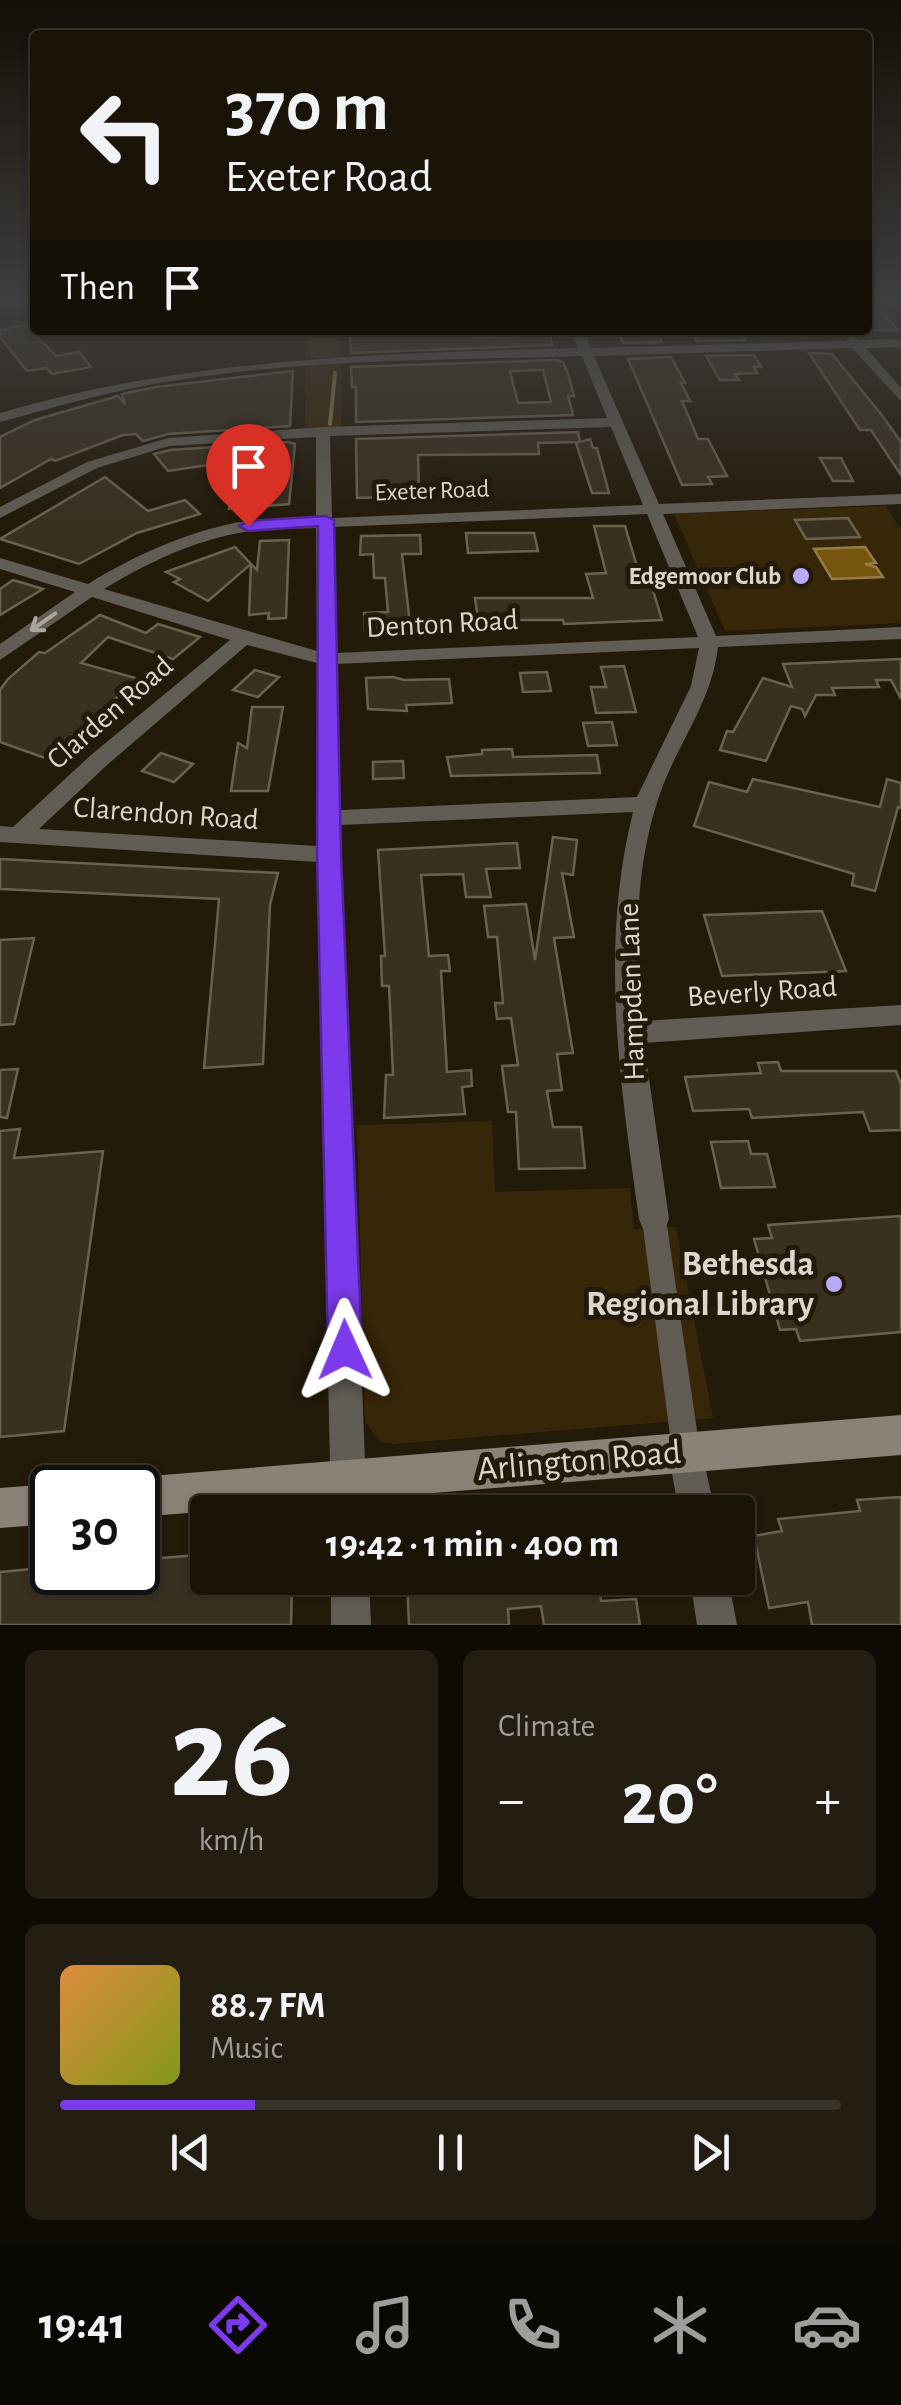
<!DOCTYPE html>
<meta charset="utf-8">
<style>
:root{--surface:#1a1408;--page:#231d12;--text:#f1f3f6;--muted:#9f9e9c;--line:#383329;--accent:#7c3aed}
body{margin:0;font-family:"Alegreya Sans",sans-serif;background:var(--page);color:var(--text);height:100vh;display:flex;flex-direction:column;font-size:38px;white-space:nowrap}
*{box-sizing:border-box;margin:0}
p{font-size:32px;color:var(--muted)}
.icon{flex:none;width:55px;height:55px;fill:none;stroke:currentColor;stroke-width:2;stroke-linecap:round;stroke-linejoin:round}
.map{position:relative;height:1625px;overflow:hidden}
.panel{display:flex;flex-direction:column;gap:25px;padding:25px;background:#0e0b04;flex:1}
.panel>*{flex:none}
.top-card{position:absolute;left:30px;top:30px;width:842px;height:305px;border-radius:10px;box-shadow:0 2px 8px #0004,0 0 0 2px var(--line);background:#1a1408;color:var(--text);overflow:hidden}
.speed{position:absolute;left:30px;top:1465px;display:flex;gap:20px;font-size:50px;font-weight:700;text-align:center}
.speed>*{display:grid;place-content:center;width:130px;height:130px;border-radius:50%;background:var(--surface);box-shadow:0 2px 8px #0004,0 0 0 2px var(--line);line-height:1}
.speed .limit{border:5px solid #111;border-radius:15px;background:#fff;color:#111}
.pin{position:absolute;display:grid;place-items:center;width:85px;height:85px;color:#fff;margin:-102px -42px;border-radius:50% 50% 50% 0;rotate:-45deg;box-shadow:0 0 10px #0007}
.pin .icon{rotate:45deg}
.me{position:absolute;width:110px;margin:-55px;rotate:359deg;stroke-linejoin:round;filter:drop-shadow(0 0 8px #0008)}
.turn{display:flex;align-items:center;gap:35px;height:210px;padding:0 30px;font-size:45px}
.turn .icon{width:130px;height:130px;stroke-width:2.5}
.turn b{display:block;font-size:70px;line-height:85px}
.then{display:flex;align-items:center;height:95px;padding:0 30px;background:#0003;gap:20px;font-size:38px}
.big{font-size:75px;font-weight:700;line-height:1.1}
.panel .tile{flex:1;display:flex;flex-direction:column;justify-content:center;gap:15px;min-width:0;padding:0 35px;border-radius:15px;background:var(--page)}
.panel .dial{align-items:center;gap:0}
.dial b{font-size:130px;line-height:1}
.song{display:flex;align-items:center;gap:30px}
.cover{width:120px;height:120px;border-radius:15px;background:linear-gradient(135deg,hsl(30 70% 55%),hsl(70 70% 35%))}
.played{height:10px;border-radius:5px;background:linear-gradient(90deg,var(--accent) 25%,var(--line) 25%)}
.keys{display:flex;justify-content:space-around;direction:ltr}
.heat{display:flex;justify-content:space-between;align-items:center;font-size:55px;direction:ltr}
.panel .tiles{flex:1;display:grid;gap:25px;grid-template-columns:1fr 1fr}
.tile:last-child{grid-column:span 2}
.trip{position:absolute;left:190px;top:1495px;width:565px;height:100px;border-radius:10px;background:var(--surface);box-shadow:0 2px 8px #0004,0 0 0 2px var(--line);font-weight:700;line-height:100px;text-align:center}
.dock{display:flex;height:160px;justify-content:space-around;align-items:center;background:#0a0803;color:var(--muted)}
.dock .icon{width:70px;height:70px}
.dock .selected{color:var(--accent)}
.dock b{font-size:45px;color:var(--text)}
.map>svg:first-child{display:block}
.green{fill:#372709}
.water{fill:#76550f;stroke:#957c48;stroke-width:2.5}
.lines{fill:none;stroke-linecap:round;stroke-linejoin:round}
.stream{stroke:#957c48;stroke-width:4}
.building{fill:#393020;stroke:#6b614f;stroke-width:2.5;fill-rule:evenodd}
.pedestrian{fill:#615d55;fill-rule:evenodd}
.minor{fill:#615d55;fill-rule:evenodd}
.secondary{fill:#8a8276;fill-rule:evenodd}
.oneway{stroke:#aba69c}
.route{fill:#7c3aed;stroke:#51269a;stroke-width:2.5}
.poi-dot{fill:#b7abf8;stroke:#231a0a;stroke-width:4}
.labels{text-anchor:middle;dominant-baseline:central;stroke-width:10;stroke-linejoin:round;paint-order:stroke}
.far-street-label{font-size:25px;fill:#dcd6cc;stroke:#231a0a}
.far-poi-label{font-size:25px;font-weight:bold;fill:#dcd6cc;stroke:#231a0a;text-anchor:end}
.street-label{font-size:30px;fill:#dcd6cc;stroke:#231a0a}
.near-poi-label{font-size:35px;font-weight:bold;fill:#dcd6cc;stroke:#231a0a;text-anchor:end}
.near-street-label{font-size:35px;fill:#dcd6cc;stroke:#231a0a}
</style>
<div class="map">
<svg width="901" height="1625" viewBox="0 0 901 1625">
<rect width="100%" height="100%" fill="#231a0a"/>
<g class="green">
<path d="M305,330H342V358L305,359Z"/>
<path d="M342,362L341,427L305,428V364Z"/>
<path d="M885,506L901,529V623L725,631L674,514Z"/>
<path d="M492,1121L495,1192L630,1188L634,1229L676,1227L713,1418L393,1444L380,1441L365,1422L357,1125Z"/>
</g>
<path class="water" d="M865,547L876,563L865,564L876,567L883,577L832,579L814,549Z"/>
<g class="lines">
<path class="stream" d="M330,424L335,373"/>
</g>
<g class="building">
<path d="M868,297H870L898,330H872L868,325Z"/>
<path d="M35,323V335L56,356L79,352L91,367L52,374L46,368L27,371L0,337V330Z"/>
<path d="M384,330L472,331L474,338L522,336V330H549L552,345L351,353L350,332Z"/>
<path d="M618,330H655L662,342L623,343Z"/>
<path d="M690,330H739L745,340L697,341Z"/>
<path d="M809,353L832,354L881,414L901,442V475L871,430H860Z"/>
<path d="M754,355L761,367H754L757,373L735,374L739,380H720L706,356Z"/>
<path d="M671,357L685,383H681L690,401H682L698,439H708L727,476L708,477L712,484L682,485L628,359Z"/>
<path d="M556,360L563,362L568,374L574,396H568L573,415L356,422V387H352L351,367ZM543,370L551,402L518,403L510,371Z"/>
<path d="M293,371L290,426L168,434L143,441L136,434L123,435L55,461L51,459L0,488V437L35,420L118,396L125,404L122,394L156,387Z"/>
<path d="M578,432L580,442L590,439L593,448H597L609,493H592L576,443L579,442L538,443L539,454L418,455L419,496L357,498L356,439Z"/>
<path d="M288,442L295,444L289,504L229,509L235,461L168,471L154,454L170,450Z"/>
<path d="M820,458H841L853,481H833Z"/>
<path d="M105,477L148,511L185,500L200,514L137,533L79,564L0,539Z"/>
<path d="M848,518L860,537L806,539L795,520Z"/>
<path d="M594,526H625L643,587H652L662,620L564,624L563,620H478L475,598H593L586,574L606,573Z"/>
<path d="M466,533H534L538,551L468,553Z"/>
<path d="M420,535L421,554H402L410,624L365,630L364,613L388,612L385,578H374L373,554L360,555L361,536Z"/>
<path d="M289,540L286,618L268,619L269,613L249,615L251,564L257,570L260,541Z"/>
<path d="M235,547L251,564L208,601L174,582L180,579L166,572Z"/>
<path d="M13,580L43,589L0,615V589Z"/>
<path d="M100,615L146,633L158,624L200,637L173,659L108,637L81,663L139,679L45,758L0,742V690L8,679L39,652L45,653Z"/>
<path d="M901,659V699L891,680H876L879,687L832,688L835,695H816L805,716L802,709L791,706L766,761L720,750L727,731L733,732L763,678L792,687L783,664Z"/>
<path d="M624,666L636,712L596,713L591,687H606L601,667Z"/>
<path d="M255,670L279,677L258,697L233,690Z"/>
<path d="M547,672L551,691L523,692L520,673Z"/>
<path d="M393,677L404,680L449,679L452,703L406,705L407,711L368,709L366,678Z"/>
<path d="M252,707H283L268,791H231L238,743L247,748Z"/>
<path d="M612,722L617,745L588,746L583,723Z"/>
<path d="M512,749L513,757L597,755L600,773L451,776L447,757L482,754V750Z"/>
<path d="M161,753L193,764L174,782L142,771Z"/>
<path d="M403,761L404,778L373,779V762Z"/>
<path d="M753,779L880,807L887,779L901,783V808L898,807L875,891L852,885L854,874L694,826L709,782L747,792Z"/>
<path d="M553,837L577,840L573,875L562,873L574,937L554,938L573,1053L557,1054L562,1090L547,1091L553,1127H581L585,1168L519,1169L516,1112H508L502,1066L518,1065L511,1018L497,1019L495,1003H503L497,937H488L484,906L526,904L535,960Z"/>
<path d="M517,843L520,868L486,869L491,897H466L463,874L421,875L429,956L448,955L450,971H441L447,1072L471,1070L472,1086L462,1087L465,1114L384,1118L386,1075H393L389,986H382L381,956H385L378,850Z"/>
<path d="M0,859L278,873L270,905L263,1064L204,1068L219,899L0,889Z"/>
<path d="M822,911L846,971L722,976L704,915Z"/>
<path d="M34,938L14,1024L0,1025V940Z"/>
<path d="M778,1062L781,1071H896L901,1084V1130L870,1131L863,1112L752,1118L749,1109L693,1111L685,1077L761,1073L758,1063Z"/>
<path d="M18,1069L7,1118L0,1117V1070Z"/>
<path d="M20,1129L14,1158L103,1151L64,1431L0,1437V1131Z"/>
<path d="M748,1141L751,1154H767L775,1187L721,1188L711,1142Z"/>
<path d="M901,1216V1332L800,1341L796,1329L780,1330L754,1239L772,1238L768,1225Z"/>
<path d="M901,1497V1625H812L808,1602L769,1608L754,1536L782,1531L778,1519L860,1511L857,1500Z"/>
<path d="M208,1554V1578H288L292,1586L291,1625H0V1572L52,1567V1572H138V1560Z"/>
<path d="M407,1578H598L601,1601L636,1599L640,1625H544L541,1606L508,1609L509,1625H409Z"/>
</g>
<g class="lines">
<path class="pedestrian" d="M654,1208L663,1211L666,1219L700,1451L696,1461L686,1465L676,1461L672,1451L642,1219L645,1211Z"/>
<g class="minor">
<path d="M17,297L35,300L0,309V301Z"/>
<path d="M571,330H583L591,348L846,341L851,335L859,340L901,339V347L866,348L901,388V401L852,348L594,356L659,504L901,494V504L663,514L716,636L901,627V639L718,647C712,699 683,736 664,783C635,856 634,944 642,1021L901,1005V1025L644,1043L669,1219L665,1229L654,1233L643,1229L639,1219C620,1081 599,949 633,812L340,825L367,1512H331L317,862L0,842V826L13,827L91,755L230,640L92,597L0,660V644L75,592L0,569V558L88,584C135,555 190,530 246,521C269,518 293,519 316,518V437L169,446L97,468L0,518V507L87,462L168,438L323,427L607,418L582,356C447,360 311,359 178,380C117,389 59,406 0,422V413C189,357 383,354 578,348ZM611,427L643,505L332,518L330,436ZM647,514L698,637L336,653L333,527ZM316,528L317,651L104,589C147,563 195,540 244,532C267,528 293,529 316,528ZM247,645L317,663V846L39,829L107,765ZM699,648L691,686L637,797L340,810L336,664Z"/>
<path d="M686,1433L699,1438L715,1512H679L668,1451L673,1438Z"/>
<path d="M331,1578H369L371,1625H331Z"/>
<path d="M690,1578H728L737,1625H697Z"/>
</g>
<g class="secondary">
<path d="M901,1415V1455L138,1517V1488H122L138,1477Z"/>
<path d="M52,1484L62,1488H52V1524L0,1528V1488Z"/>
</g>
</g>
<defs><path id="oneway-shaft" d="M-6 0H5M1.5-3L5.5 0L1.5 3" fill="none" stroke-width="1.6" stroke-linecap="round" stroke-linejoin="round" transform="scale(2.5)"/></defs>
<use class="oneway" href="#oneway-shaft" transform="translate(43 622) rotate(145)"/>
<linearGradient id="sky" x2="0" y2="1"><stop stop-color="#130e06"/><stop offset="0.57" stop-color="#3f3e3e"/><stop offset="1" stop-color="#3f3e3e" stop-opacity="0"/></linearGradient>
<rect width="901" height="525" fill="url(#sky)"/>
<path class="route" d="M326,516L334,520L341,855L362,1350L357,1362L345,1367L333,1362L328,1350L317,855L318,526L248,531L239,526L248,521Z"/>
<g class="poi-dot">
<circle cx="801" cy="576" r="10"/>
<circle cx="834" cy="1284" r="10"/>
</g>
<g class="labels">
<g class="far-street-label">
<text transform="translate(432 491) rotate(-2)">Exeter Road</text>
</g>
<g class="far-poi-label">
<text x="781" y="576">Edgemoor Club</text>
</g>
<g class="street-label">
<text transform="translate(442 624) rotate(-3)">Denton Road</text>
<text transform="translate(110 713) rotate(-41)">Clarden Road</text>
<text transform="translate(166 814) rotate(4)">Clarendon Road</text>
<text transform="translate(632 992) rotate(-92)">Hampden Lane</text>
<text transform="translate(762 992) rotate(-4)">Beverly Road</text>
</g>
<g class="near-poi-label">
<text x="814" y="1264">Bethesda<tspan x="814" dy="40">Regional Library</tspan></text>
</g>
<g class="near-street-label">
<text transform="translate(579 1461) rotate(-5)">Arlington Road</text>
</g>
</g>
</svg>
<div class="speed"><div class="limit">30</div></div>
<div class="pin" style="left:248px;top:526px;background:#d93025"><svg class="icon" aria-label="arrive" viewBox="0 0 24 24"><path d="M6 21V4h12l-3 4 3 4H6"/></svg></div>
<svg class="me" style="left:345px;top:1350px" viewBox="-20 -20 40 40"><path d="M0-17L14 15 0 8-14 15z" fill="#7c3aed" stroke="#fff" stroke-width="4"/></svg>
<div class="trip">19:42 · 1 min · 400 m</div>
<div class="top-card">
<div class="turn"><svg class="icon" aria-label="left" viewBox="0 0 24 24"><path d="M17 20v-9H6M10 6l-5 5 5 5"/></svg><div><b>370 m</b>Exeter Road</div></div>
<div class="then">Then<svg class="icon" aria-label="arrive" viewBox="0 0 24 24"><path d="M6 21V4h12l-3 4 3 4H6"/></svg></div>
</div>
</div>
<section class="panel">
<div class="tiles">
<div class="tile dial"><b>26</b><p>km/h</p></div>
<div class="tile"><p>Climate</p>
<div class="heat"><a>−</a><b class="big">20°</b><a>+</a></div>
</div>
<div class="tile">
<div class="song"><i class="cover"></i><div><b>88.7 FM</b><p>Music</p></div></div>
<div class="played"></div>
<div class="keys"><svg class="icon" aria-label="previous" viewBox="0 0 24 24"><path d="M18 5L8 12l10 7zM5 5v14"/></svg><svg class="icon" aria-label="pause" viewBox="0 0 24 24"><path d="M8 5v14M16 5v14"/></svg><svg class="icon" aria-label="next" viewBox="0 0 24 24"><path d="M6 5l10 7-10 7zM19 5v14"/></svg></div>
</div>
</div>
</section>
<nav class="dock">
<b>19:41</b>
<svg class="icon selected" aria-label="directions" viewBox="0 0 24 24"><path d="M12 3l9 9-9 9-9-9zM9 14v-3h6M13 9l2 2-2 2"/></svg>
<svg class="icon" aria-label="music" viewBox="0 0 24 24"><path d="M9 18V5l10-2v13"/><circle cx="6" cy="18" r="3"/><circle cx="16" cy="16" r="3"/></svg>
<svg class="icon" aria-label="phone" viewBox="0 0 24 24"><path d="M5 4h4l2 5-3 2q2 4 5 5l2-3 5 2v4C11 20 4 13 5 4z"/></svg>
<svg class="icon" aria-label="climate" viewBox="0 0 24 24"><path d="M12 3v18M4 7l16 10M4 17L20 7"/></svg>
<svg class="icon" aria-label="car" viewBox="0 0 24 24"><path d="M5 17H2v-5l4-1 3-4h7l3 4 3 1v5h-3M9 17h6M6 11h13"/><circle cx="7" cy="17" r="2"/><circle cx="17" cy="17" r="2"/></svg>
</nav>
